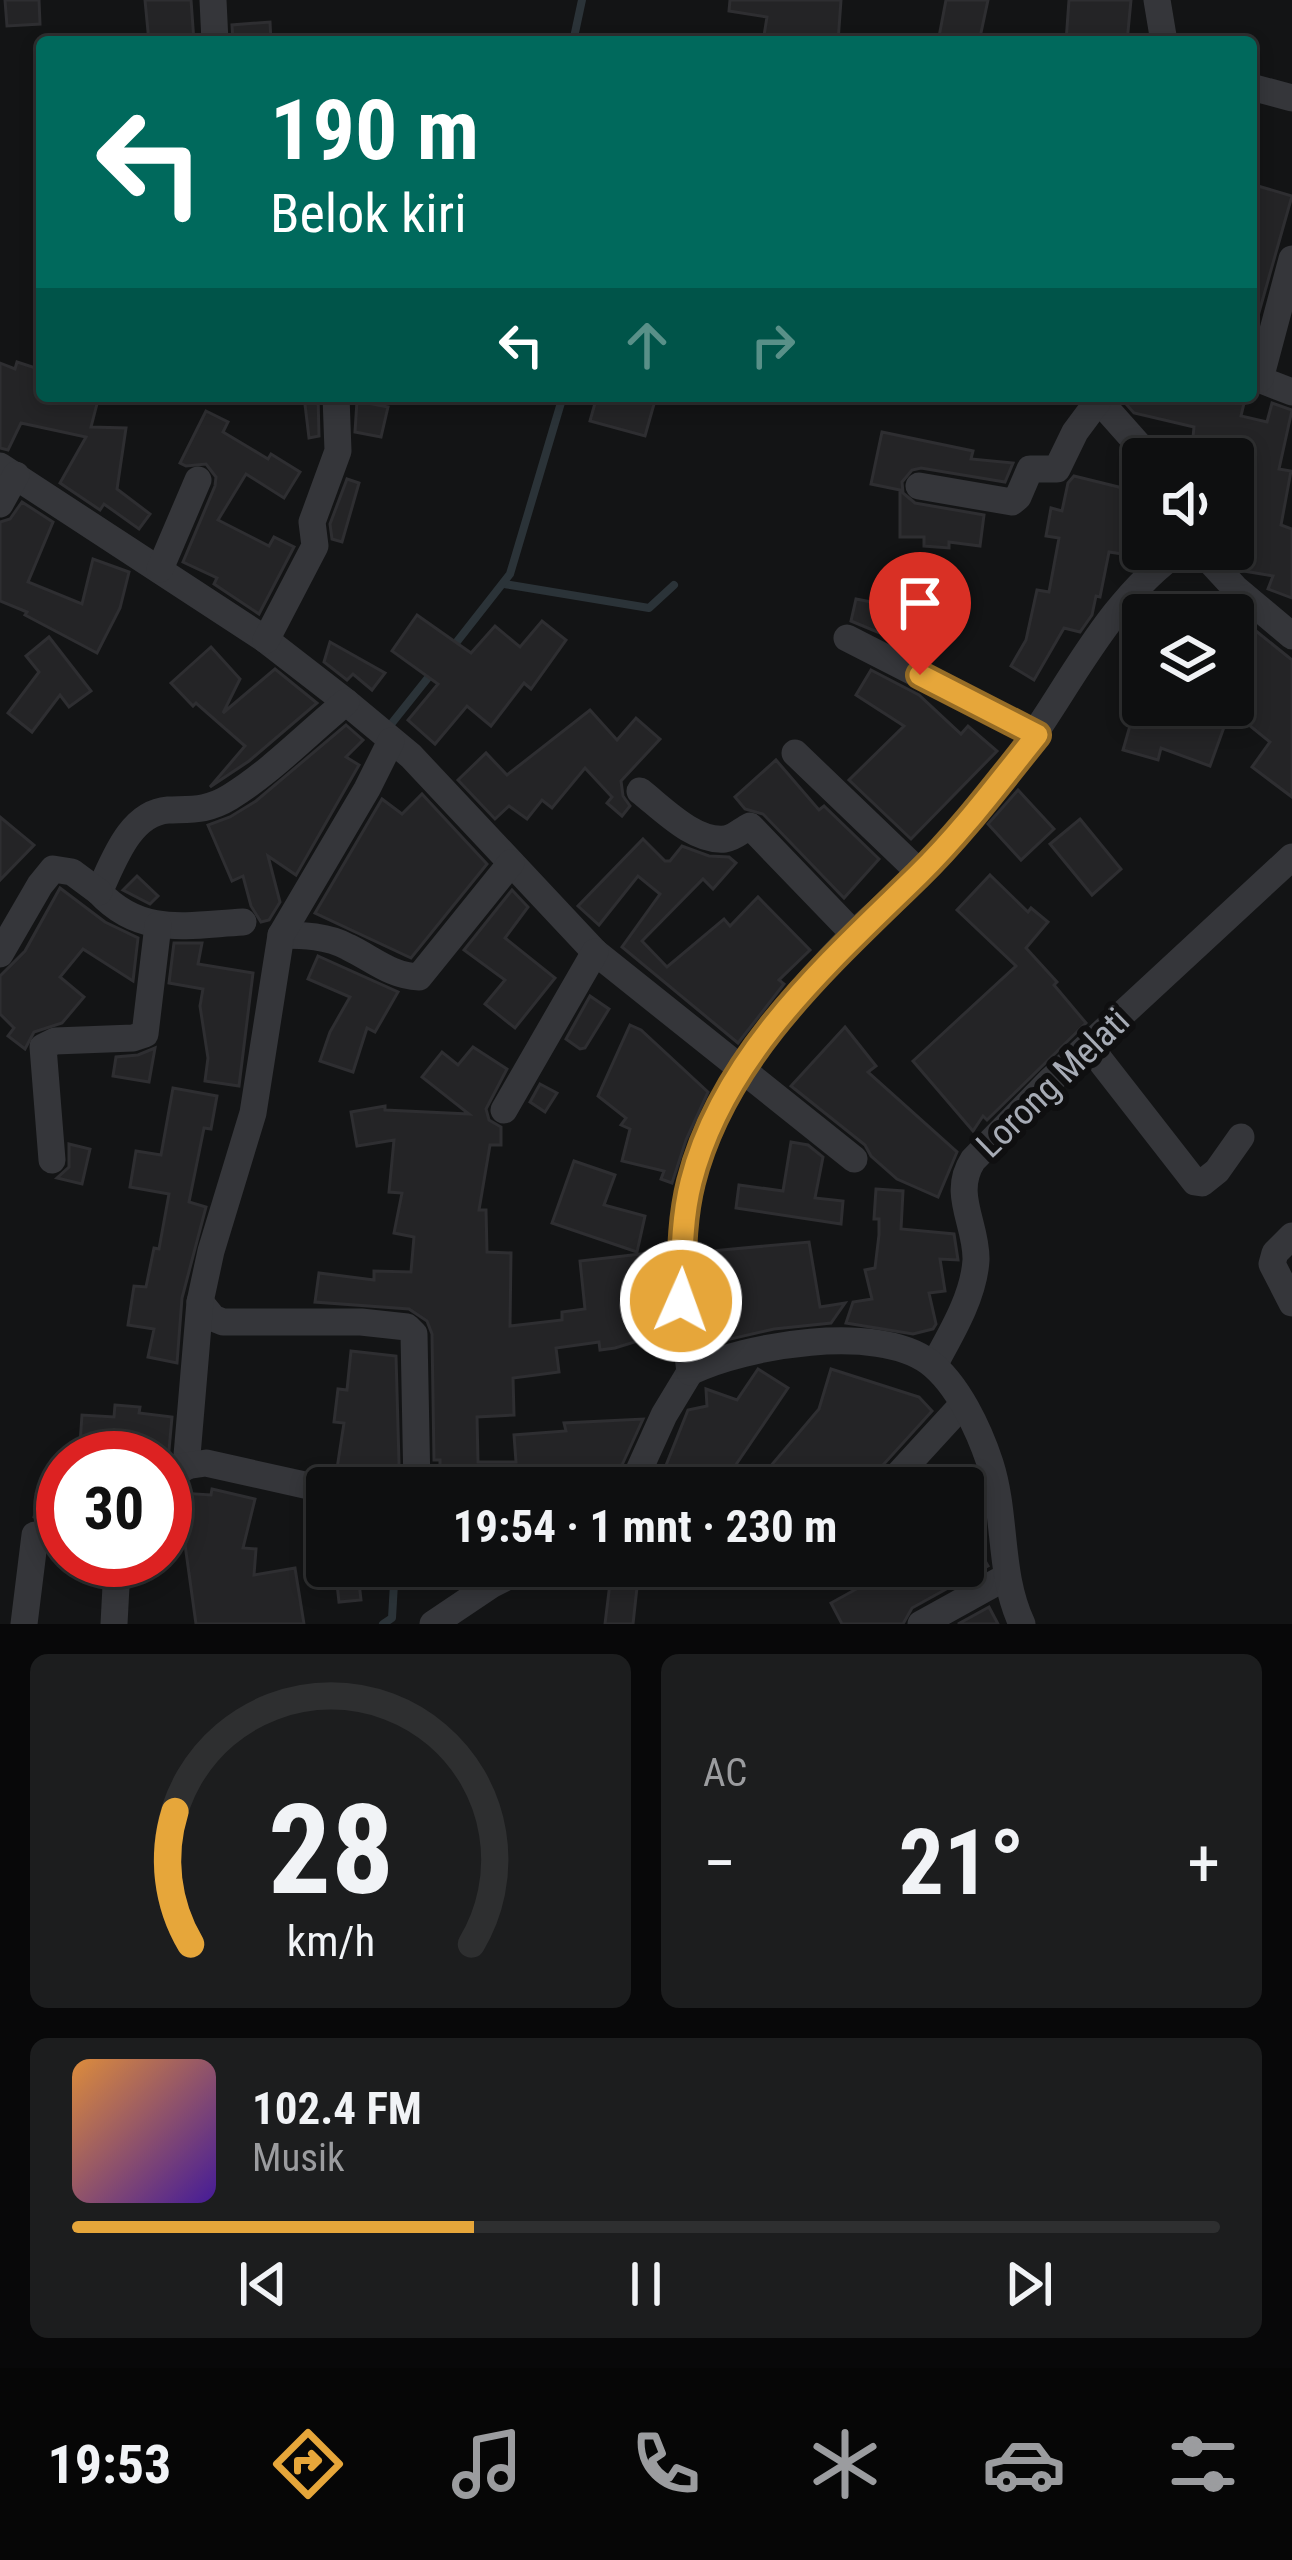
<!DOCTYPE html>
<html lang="id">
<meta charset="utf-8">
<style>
:root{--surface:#0e0f10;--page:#1c1d1e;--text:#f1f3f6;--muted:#9b9c9f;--line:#2e2f30;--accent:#e6a63a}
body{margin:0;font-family:"Roboto Condensed",sans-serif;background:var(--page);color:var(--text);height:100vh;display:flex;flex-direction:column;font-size:45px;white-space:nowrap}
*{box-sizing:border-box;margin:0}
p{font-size:39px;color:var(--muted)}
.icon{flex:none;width:66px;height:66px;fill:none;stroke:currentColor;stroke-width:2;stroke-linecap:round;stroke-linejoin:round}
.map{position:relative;height:1624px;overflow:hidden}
.details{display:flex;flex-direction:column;gap:30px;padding:30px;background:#080809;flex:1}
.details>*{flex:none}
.banner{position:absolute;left:36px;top:36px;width:1221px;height:366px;border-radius:12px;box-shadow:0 6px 18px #0003,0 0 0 3px var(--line);background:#00695c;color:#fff;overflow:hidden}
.tools{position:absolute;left:1122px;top:438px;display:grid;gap:24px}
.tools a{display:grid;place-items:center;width:132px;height:132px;border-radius:12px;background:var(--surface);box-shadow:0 6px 18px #0003,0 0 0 3px var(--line);font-size:60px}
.speed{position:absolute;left:36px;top:1431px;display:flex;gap:24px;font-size:60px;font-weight:700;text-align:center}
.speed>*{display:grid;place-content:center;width:156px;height:156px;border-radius:50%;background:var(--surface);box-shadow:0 6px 18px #0003,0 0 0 3px var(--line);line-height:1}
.speed .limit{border:18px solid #d22;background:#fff;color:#111}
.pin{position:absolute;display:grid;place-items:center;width:102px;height:102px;color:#fff;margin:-123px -51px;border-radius:50% 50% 50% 0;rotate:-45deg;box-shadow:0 0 12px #0007}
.pin .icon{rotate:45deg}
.me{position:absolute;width:132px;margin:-66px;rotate:2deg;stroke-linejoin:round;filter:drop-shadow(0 0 9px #0008)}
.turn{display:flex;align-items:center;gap:42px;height:252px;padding:0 36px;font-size:54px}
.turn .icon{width:156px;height:156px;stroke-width:2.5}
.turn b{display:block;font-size:84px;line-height:102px}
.lanes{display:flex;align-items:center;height:114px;padding:0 36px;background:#0003;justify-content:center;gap:60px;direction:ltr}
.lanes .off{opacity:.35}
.big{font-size:90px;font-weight:700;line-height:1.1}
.details .tile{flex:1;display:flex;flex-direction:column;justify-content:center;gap:18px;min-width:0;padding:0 42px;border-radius:18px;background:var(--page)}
.details .dial{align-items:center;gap:0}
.dial svg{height:312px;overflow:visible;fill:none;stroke:var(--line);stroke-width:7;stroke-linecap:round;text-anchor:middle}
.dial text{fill:var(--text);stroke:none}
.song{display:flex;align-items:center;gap:36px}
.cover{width:144px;height:144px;border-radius:18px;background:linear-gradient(135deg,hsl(30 70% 55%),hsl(260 70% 35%))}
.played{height:12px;border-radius:6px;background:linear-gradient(90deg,var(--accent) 35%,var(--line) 35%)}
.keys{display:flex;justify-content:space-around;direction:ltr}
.heat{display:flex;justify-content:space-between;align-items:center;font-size:66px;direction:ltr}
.details .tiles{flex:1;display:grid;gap:30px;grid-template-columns:1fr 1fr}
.tile:last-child{grid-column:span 2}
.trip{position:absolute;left:306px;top:1467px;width:678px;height:120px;border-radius:12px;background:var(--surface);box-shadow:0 6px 18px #0003,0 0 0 3px var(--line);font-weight:700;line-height:120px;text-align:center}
.dock{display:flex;height:192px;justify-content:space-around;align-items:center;background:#060606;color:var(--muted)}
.dock .icon{width:84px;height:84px}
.dock .current{color:var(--accent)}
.dock b{font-size:54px;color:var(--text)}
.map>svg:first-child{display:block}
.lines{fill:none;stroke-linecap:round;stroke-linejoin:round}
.stream{stroke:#2b3338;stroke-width:8}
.building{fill:#242426;stroke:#2e2e31;stroke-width:3}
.street{stroke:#35363a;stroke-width:27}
.route-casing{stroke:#966c26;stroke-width:30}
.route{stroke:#e6a63a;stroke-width:21}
.labels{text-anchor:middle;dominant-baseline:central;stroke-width:12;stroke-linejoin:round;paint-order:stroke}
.street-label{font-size:36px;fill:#a6abb5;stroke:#0f0f10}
</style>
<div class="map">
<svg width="1292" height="1624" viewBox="0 0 1292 1624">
<rect width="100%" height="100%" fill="#131415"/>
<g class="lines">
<g class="stream">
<path d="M573,42L582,0"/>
<path d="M504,584L649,608L674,585"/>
<path d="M452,648L510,574L563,396"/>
<path d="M388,728L435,669"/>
<path d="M383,1624L392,1618L395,1566"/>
</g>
</g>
<g class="building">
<path d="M5,0H39L40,24L7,26Z"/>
<path d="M145,0H191L194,42H149Z"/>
<path d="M730,0H841L838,42H763L767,17L729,11Z"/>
<path d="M946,0H988L979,42H938Z"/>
<path d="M1069,0H1131L1127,42H1066Z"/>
<path d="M270,22L271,42H233L232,25Z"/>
<path d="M1251,184L1292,196L1256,323L1251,322Z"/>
<path d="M17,362L42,370V396H99L91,427L126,428L117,489L150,514L139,529L104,504L100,510L60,483L86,437L21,423L8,450L0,448V363L15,369Z"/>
<path d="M304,396H318L319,436L309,438Z"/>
<path d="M597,396H627L654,404L645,436L590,421Z"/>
<path d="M1119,396H1234L1245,399L1241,416L1267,422L1272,403L1292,410L1279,469L1291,471L1281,525L1292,529V598L1268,589L1273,576L1244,571L1226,552L1233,549V459H1191L1194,427L1134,413Z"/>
<path d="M357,401L388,407L381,437L355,432Z"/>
<path d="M206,411L228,422L223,432L268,459L271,454L300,472L284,498L246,474L218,520L269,546L274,537L294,547L259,614L214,584L217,578L183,562L215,486L216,477L206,464L186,466L180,463Z"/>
<path d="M882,432L973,451L971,459L1013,463L1005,482L921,468L912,470L902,482L903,493L915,503L984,515L980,546L949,542V548L924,546V537H900V490L871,484Z"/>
<path d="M1074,476L1143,493V557L1109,552L1100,597L1096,596L1092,615L1080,632L1064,628L1034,680L1011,666L1026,640L1037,590L1049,592L1059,538L1046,536L1051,508L1062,511L1068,483Z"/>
<path d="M347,479L359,483L342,542L332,539L330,524Z"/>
<path d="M22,502L53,522L28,582L82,604L93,559L129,572L120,608L97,653L25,615L27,612L0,601V522L10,519Z"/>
<path d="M1157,594L1211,610V615H1138Z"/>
<path d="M856,599L887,605L882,634L851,621Z"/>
<path d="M417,615L471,653L495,626L520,647L542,621L566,640L531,689L524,683L491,726L467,706L435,744L408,720L438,684L392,651Z"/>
<path d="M1134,622H1143V686L1122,681Z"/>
<path d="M1256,631L1292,660V797L1252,767L1270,742L1233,712V659Z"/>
<path d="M49,637L91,691L69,707L60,695L32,732L8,713L39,672L26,656Z"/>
<path d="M330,642L385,673L372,690L353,674L347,680L324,662Z"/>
<path d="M211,647L240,679L223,713L275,669L317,703L249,761L210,787L245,746L196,703L193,706L171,683Z"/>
<path d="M871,670L919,695L961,734L968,726L997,751L911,839L849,780L904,726L856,695Z"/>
<path d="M1136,705H1232L1210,766L1161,748L1158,760L1123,750Z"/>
<path d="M590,710L617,740L636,718L660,739L621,781L623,796L630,806L622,816L607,803L612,797L585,768L552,808L542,800L527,819L509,806L495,819L458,780L486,753L507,775Z"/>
<path d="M346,725L363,740L346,757L359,765L296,875L268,856L280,902L269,920L261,922L251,906L243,876L232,881L208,825L230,817L256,801Z"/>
<path d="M776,760L819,810L824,806L879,859L844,898L763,814L745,809L735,797Z"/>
<path d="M1018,790L1054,829L1021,860L988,824Z"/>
<path d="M422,794L487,864L411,958L315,913L382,799L402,814Z"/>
<path d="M0,817L34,845L0,880Z"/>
<path d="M1080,819L1121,869L1092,895L1050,844Z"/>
<path d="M643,839L665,861H670L682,846L709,856L729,857L736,863L713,889L703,879L642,941L667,967L724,919L730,926L758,897L810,950L779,980L784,984L738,1043L622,947L660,894L638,876L599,925L578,906Z"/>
<path d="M990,875L1028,912L1031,908L1048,922L1026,948L1057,982L1054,985L1086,1023L987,1120L983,1116L973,1131L913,1061L1016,966L957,910Z"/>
<path d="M137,876L158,896L150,904L123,890Z"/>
<path d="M60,888L105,922L138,938L133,981L83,949L60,977L84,997L62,1023L34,1032L25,1049L8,1036L14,1028L0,1014V976L25,951Z"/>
<path d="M512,890L528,907L505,938L555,978L515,1028L485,1004L505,980L464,950Z"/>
<path d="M174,943H202L198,964L253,973L239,1086L205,1081L208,1058L200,1006L203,989L169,983Z"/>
<path d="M318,956L398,992L375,1032L367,1028L353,1072L320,1061L330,1032L350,997L308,979Z"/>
<path d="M590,996L609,1009L585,1048L580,1049L566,1039Z"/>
<path d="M630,1025L641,1030L708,1092L686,1140L672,1183L661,1179L664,1171L622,1161L630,1129L621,1125L626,1118L598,1096Z"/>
<path d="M845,1027L876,1066L868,1072L957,1152L938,1197L897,1179L871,1156L865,1145L791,1086Z"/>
<path d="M473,1047L507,1069L486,1109L489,1120L501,1127V1145H490L479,1210H486L487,1252L511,1253L510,1326L562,1320V1312L585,1309L580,1261L650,1253L655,1293L661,1291L665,1302L667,1332L615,1348L600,1350L599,1342L556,1348L559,1372L513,1378L514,1415L477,1417L478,1462H516L514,1435L566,1431L564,1423L643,1419L622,1465L595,1470L598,1488H440V1460H434L432,1334L427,1321L409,1309L315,1302L319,1273L374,1280V1271L411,1272L414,1237L394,1233L402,1193L389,1192L394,1140L357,1146L351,1112L385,1106V1110L469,1114L422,1077L442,1052L458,1065Z"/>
<path d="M155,1048L149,1082L113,1076L116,1057L138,1055Z"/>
<path d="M540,1084L557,1093L545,1112L530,1102Z"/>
<path d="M173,1088L217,1096L211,1129L204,1128L189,1202L206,1207L182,1298L177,1363L148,1357L154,1329L128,1325L134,1286L146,1287L154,1248L159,1249L169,1194L130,1187L136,1151L161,1155Z"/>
<path d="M791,1142L808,1145L823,1157L815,1198L843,1201L841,1224L736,1208L739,1185L783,1191Z"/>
<path d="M69,1144L90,1149L82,1184L57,1178L69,1167Z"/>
<path d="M574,1161L615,1175L604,1205L645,1216L637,1252L552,1223Z"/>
<path d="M876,1189L903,1191L901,1229L954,1234L958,1260L940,1259L945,1291L929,1293L936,1324L933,1329L913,1334L846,1323L853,1302L872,1299L865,1270L875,1268L879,1235V1219H874Z"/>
<path d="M809,1242L820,1307L845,1303L831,1323L774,1329L722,1341L715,1294L700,1296V1252Z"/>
<path d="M351,1351L396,1356L399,1463L394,1488L344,1486L336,1475L344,1423L334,1422L338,1389L347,1390Z"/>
<path d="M758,1369L788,1388L720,1488H657L688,1410L707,1406L706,1389L737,1400Z"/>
<path d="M831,1369L919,1397L932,1411L873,1476L867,1488H826L819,1474L805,1466L790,1472L786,1488H752L819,1409Z"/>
<path d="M115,1405L140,1407L139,1413L172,1417L169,1450L151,1458H79L82,1415L114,1417Z"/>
<path d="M43,1489L63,1496V1532L34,1517Z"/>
<path d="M212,1489L255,1499L243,1548L256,1549L254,1575L295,1568L304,1624H196L183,1530L165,1529V1492L211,1495Z"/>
<path d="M963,1523L988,1566L912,1608L903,1624H842L831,1603L898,1566H963Z"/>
<path d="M335,1566H357L361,1600L339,1602Z"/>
<path d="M611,1575L638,1578L633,1624H605Z"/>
<path d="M989,1607L998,1624H958Z"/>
</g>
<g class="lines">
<g class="street">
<path d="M213,0L215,42"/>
<path d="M1157,0L1164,42"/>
<path d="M1251,87L1292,98"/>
<path d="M1251,376L1292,392"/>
<path d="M1260,379L1292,259"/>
<path d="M1095,396L1151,459"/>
<path d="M0,466L266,640L346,702L411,756L595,952L854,1159"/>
<path d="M919,486L1012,502L1018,497L1030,469H1057L1075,432L1098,401"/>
<path d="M0,504L16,475"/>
<path d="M1199,549L1235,588L1292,636"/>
<path d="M160,569L198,480"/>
<path d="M847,638L1037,735"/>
<path d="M266,640L315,546L312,522L338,451L336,396"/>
<path d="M795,753L920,873"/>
<path d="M640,791C663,809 694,842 725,839C734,838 742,830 750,826L854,934"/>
<path d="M243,922C187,925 141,937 99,892C113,863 129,813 168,810C192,809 207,811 230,797C272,771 308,733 346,702"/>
<path d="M281,935C303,935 328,936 348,947C373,959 391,976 419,977L511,863"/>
<path d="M0,954L40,885L53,869L72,872L99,892"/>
<path d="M1089,1046L1195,1182L1202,1183L1217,1171L1241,1137"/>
<path d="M504,1110L595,952"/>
<path d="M52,1160L43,1047L55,1041L133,1038L145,1034L158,925"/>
<path d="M1292,1236L1275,1253L1272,1264L1292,1303"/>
<path d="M200,1302L213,1318L223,1322H361L407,1327L414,1334L417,1488"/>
<path d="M934,1365C951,1334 974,1296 976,1260C977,1224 951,1194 973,1160L1050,1081L1292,857"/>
<path d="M186,1467L200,1302L211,1251L253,1113L281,935L367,789L391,741"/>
<path d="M165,1469L206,1463L327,1490"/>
<path d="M803,1484L808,1488"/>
<path d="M631,1488L664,1415L690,1372"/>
<path d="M886,1488L963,1404"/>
<path d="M24,1624L35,1535"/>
<path d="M114,1624L117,1567"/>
<path d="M433,1624L491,1585L529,1566"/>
<path d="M921,1624L1006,1577"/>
<path d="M1022,1624C998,1573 1007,1516 990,1463C979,1430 958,1384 929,1362C877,1323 745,1345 690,1372C682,1310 675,1244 691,1182C715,1087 786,1003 854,934C875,913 900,894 921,873C951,842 978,809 1004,776C1064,701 1101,605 1182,549"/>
</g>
</g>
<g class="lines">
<defs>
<path id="route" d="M681,1301C682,1262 681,1221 691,1182C723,1055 828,963 918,875C962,832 999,782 1037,735L920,675"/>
</defs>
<use href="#route" class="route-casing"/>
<use href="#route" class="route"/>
</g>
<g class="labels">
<g class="street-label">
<text transform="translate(1053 1083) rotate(-44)">Lorong Melati</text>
</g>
</g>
</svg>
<div class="tools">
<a><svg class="icon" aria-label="sound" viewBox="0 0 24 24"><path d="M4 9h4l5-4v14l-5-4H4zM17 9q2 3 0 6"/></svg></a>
<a><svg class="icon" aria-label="layers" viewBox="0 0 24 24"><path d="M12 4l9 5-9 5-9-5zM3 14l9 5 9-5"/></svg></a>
</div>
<div class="speed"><div class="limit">30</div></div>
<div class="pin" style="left:920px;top:675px;background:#d93025"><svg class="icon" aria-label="arrive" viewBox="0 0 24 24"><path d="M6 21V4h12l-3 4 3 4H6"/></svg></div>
<svg class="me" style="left:681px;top:1301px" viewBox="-20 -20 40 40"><circle r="17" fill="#e6a63a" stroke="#fff" stroke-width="3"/><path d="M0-11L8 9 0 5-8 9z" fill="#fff"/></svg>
<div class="trip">19:54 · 1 mnt · 230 m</div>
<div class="banner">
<div class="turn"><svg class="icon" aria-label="left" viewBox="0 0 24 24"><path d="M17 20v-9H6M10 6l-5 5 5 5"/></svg><div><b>190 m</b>Belok kiri</div></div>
<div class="lanes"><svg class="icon" aria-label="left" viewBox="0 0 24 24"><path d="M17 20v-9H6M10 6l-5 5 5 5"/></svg><svg class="icon off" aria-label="ahead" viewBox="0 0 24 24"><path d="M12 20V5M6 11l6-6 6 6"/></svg><svg class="icon off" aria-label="right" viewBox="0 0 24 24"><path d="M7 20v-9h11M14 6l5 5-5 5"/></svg></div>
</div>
</div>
<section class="details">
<div class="tiles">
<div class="tile dial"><svg viewBox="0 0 100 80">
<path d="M14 69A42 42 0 1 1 86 69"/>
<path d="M14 69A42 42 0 0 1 10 35" stroke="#e6a63a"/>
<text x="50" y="56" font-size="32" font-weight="700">28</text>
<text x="50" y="72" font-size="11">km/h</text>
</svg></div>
<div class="tile"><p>AC</p>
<div class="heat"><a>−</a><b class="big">21°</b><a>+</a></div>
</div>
<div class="tile">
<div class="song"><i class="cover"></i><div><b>102.4 FM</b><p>Musik</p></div></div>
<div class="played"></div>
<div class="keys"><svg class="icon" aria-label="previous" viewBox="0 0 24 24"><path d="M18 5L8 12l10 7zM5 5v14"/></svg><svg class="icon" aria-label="pause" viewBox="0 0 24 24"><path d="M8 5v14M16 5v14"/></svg><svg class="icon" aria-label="next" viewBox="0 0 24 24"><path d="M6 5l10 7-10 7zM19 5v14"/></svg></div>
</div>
</div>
</section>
<nav class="dock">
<b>19:53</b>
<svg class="icon current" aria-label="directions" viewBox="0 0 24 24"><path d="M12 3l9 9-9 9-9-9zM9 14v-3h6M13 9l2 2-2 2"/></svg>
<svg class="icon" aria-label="music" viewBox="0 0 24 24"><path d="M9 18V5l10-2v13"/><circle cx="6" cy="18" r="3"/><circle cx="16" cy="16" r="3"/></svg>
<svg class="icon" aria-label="phone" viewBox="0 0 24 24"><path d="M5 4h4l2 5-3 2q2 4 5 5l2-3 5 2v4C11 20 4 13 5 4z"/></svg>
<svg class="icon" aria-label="climate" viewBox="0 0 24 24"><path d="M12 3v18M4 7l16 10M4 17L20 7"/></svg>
<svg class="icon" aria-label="car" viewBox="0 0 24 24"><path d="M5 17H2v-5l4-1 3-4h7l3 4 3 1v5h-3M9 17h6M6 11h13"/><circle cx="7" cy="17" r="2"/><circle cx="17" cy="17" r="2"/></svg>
<svg class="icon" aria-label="filters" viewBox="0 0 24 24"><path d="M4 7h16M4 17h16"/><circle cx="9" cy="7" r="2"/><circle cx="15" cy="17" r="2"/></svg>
</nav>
